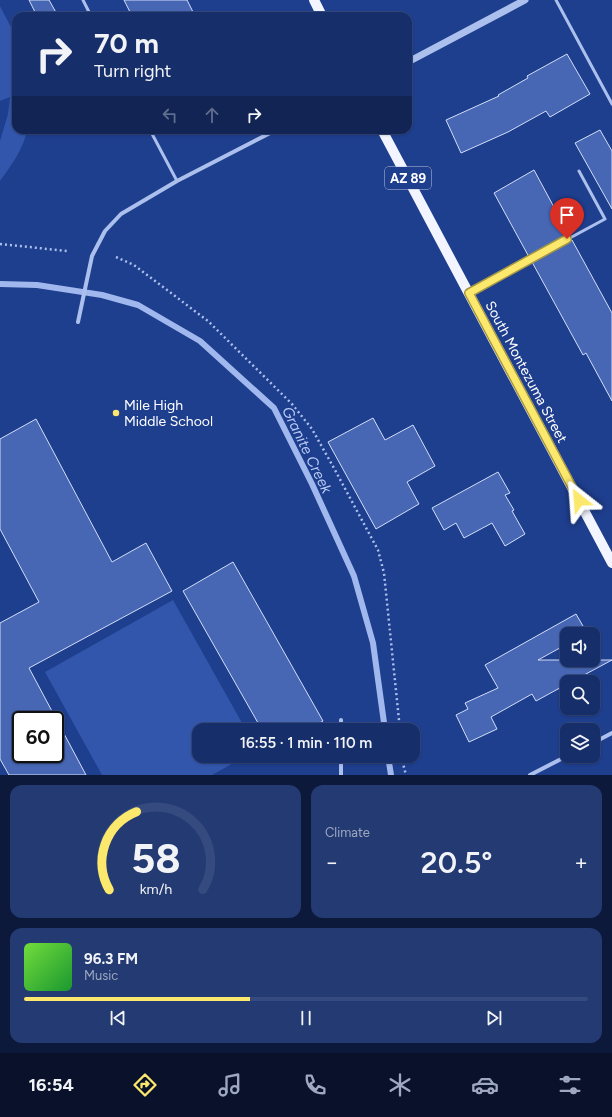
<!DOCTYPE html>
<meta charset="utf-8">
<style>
:root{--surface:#162e6a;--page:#233a72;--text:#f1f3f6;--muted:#9ea8c1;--line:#354a7e;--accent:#fbe86c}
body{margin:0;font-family:Figtree,sans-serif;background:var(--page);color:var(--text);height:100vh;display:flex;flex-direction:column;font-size:15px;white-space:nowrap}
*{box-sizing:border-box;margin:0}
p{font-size:13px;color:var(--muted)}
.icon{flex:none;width:22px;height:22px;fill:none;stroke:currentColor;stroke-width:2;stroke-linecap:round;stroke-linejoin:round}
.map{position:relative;height:775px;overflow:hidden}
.details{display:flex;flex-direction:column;gap:10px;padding:10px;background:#0c193a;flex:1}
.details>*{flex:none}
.banner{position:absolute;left:12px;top:12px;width:400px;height:122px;border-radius:12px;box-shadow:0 1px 3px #0004,0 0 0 1px var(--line);background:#162e6a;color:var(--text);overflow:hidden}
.fabs{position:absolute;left:560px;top:627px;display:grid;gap:8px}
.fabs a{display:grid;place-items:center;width:40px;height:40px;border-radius:8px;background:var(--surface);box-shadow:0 1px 3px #0004,0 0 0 1px var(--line);font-size:20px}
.speed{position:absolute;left:12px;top:711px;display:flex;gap:8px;font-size:20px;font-weight:700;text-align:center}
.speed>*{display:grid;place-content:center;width:52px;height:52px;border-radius:50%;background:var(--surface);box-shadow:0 1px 3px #0004,0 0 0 1px var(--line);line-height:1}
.speed .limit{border:2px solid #111;border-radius:6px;background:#fff;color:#111}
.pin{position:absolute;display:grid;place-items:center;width:34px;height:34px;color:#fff;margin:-41px -17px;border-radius:50% 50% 50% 0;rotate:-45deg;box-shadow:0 0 4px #0007}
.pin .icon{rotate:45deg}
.me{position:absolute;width:44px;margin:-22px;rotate:332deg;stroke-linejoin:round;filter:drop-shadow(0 0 3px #0008)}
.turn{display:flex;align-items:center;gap:14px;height:84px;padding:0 16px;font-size:18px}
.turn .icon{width:52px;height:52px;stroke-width:2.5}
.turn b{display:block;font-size:28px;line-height:34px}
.lanes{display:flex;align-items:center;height:38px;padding:0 16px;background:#0003;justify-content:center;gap:20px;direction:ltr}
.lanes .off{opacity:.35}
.big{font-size:30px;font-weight:600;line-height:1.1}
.details .tile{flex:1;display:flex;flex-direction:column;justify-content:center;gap:6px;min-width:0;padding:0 14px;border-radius:12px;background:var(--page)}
.details .dial{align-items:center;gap:0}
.dial svg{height:104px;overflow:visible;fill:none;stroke:var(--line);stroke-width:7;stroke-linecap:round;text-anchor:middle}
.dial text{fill:var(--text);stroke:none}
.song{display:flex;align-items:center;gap:12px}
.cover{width:48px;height:48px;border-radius:6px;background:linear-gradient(135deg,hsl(100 70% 55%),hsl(130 70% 35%))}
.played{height:4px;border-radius:2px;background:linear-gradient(90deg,var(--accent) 40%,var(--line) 40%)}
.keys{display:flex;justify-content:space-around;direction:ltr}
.heat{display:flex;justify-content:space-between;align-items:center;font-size:22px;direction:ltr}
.details .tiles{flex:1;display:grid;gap:10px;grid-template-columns:1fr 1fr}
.tile:last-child{grid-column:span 2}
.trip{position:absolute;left:192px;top:723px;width:228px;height:40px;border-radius:12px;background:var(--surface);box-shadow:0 1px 3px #0004,0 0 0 1px var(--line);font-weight:600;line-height:40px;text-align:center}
.tabs{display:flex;height:64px;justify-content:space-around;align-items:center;background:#09122a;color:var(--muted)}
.tabs .icon{width:28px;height:28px}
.tabs .selected{color:var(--accent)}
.tabs b{font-size:18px;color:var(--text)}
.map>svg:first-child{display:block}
.green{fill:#3256ab}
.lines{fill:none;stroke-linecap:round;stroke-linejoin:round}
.stream{stroke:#a0b8ee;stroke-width:6}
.building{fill:#4767b5;stroke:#d2def9;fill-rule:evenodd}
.path{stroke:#acc0ed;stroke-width:2.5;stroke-dasharray:2 3;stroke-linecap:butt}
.service{stroke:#acc0ed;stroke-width:3}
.minor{stroke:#acc0ed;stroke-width:4}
.tertiary{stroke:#acc0ed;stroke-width:7}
.primary{stroke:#f2f5ff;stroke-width:10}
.route-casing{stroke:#a39746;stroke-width:10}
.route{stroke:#fbe86c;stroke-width:7}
.poi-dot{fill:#fbe86c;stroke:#1e3e8e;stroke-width:1.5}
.labels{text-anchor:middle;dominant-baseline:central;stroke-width:3;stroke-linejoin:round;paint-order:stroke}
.shield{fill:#1e3e8e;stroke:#bcc5dd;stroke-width:1}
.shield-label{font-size:13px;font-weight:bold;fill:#fff}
.street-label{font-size:14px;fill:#fff;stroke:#1e3e8e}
.poi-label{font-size:14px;fill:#fff;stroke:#1e3e8e;text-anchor:start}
.water-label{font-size:15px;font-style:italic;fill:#b8caf4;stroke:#1e3e8e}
</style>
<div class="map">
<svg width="612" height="775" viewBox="0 0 612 775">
<rect width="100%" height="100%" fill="#1e3e8e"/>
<g class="green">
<path d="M0,6L16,37V130H27C24,148 11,166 0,181V141L8,114L10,97L0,101Z"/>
<path d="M173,600L246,730H199V756H246L212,775H102L45,672Z"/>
</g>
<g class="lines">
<g class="stream">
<path d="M0,284L37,285L102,295L138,305L200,341L274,408L312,484L354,576L373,643L385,730"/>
<path d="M388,756L391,775"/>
</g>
</g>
<g class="building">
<path d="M29,0H49L58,16H37Z"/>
<path d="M124,0H187L195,16H132Z"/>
<path d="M567,54L590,94L550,117L546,111L508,132L461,153L446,120L499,96L498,95L528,78L527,76Z"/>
<path d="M600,130L612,151V209L575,143Z"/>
<path d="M534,170L569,235L529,257L494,193Z"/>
<path d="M572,240L612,313V401L586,353L583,355L532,262Z"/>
<path d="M373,418L385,440L413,425L435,466L407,482L419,504L376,529L328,442Z"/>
<path d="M36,419L112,562L146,543L172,591L29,668L86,775H9L0,759V623L39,602L0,529V439ZM21,720H55V754H21Z"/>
<path d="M498,472L510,493L505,495L514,510L512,511L525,534L505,546L492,523L464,538L456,523L444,530L432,508Z"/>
<path d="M233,562L323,721L307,730H262L183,591Z"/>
<path d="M576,614L587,633L567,634V644L538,660H612L571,682H567V684L536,701L532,694L491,717L497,729L469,742L456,715L468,709L465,703L498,688L485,665Z"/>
</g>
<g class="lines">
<g class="path">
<path d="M0,244L67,251"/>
<path d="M116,257L134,265L208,321L292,404L312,429L335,470L378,550L384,573L400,730"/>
<path d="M401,756L406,775"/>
</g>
<g class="service">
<path d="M83,0L91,16"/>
<path d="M556,0L612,104"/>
<path d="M150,130L177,181"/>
<path d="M470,292L605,219L579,171"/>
</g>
<g class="minor">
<path d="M78,322L92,256L105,231L121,214L177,181L276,130"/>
<path d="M341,720V730"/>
<path d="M593,743L612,733"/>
<path d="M341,756V775"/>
<path d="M530,775L567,756"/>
</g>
<path class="tertiary" d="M408,62L525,0"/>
<g class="primary">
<path d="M314,0L322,16"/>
<path d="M382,130L612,563"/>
</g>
</g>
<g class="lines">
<defs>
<path id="route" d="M567,239L469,293L579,500"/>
</defs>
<use href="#route" class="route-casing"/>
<use href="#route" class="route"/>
</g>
<circle class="poi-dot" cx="116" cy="413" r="4"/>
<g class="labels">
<rect class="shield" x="385" y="167" width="46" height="22" rx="3"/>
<g class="shield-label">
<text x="408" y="178">AZ 89</text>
</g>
<g class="street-label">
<text transform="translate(526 372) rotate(62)">South Montezuma Street</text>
</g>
<g class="poi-label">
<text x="124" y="405">Mile High<tspan x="124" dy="16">Middle School</tspan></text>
</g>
<g class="water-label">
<text transform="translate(307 450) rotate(64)">Granite Creek</text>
</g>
</g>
</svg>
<div class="fabs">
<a><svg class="icon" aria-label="sound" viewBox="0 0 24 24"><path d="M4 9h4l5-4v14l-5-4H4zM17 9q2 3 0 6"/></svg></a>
<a><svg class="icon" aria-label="search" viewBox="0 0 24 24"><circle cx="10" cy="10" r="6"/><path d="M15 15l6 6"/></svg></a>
<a><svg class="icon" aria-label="layers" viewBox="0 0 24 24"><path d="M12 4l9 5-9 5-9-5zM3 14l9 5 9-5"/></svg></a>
</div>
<div class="speed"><div class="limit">60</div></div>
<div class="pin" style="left:567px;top:239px;background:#d93025"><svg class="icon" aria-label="arrive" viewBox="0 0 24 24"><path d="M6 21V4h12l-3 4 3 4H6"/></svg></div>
<svg class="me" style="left:579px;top:500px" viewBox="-20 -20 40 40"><path d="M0-17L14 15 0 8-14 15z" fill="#fbe86c" stroke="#fff" stroke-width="4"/></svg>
<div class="trip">16:55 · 1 min · 110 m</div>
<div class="banner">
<div class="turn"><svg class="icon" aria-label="right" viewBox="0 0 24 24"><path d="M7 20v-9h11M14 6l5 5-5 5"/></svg><div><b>70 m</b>Turn right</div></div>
<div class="lanes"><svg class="icon off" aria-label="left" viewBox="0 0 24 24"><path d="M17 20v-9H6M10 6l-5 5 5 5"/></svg><svg class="icon off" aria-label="ahead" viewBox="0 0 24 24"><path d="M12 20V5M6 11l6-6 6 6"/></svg><svg class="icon" aria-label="right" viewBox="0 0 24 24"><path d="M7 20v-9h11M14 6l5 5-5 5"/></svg></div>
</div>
</div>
<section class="details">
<div class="tiles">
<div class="tile dial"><svg viewBox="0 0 100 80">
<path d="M14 69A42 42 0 1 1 86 69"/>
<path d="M14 69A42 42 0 0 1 35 9" stroke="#fbe86c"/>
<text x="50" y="56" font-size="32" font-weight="700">58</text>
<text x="50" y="72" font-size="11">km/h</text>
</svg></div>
<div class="tile"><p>Climate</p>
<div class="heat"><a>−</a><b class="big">20.5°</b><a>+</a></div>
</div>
<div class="tile">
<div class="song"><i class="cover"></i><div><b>96.3 FM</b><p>Music</p></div></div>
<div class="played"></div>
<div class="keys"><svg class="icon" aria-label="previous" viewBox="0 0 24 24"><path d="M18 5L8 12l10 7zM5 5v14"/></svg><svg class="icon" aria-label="pause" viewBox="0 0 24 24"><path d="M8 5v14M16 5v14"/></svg><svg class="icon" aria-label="next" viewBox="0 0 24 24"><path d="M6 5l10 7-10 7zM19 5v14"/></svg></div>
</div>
</div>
</section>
<nav class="tabs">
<b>16:54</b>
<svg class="icon selected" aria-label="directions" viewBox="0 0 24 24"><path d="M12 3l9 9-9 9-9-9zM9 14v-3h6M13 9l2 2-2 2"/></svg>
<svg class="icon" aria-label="music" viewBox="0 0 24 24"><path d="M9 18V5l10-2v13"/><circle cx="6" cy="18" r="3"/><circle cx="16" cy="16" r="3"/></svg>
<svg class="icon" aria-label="phone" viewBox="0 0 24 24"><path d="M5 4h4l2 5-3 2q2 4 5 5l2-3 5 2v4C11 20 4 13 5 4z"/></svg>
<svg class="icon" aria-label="climate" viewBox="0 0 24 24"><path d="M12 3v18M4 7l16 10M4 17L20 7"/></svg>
<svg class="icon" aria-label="car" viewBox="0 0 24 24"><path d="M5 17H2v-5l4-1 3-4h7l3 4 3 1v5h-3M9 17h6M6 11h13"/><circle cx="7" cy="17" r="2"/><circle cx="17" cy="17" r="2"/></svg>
<svg class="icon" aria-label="filters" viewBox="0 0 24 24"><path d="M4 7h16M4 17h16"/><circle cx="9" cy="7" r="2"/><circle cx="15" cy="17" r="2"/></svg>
</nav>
